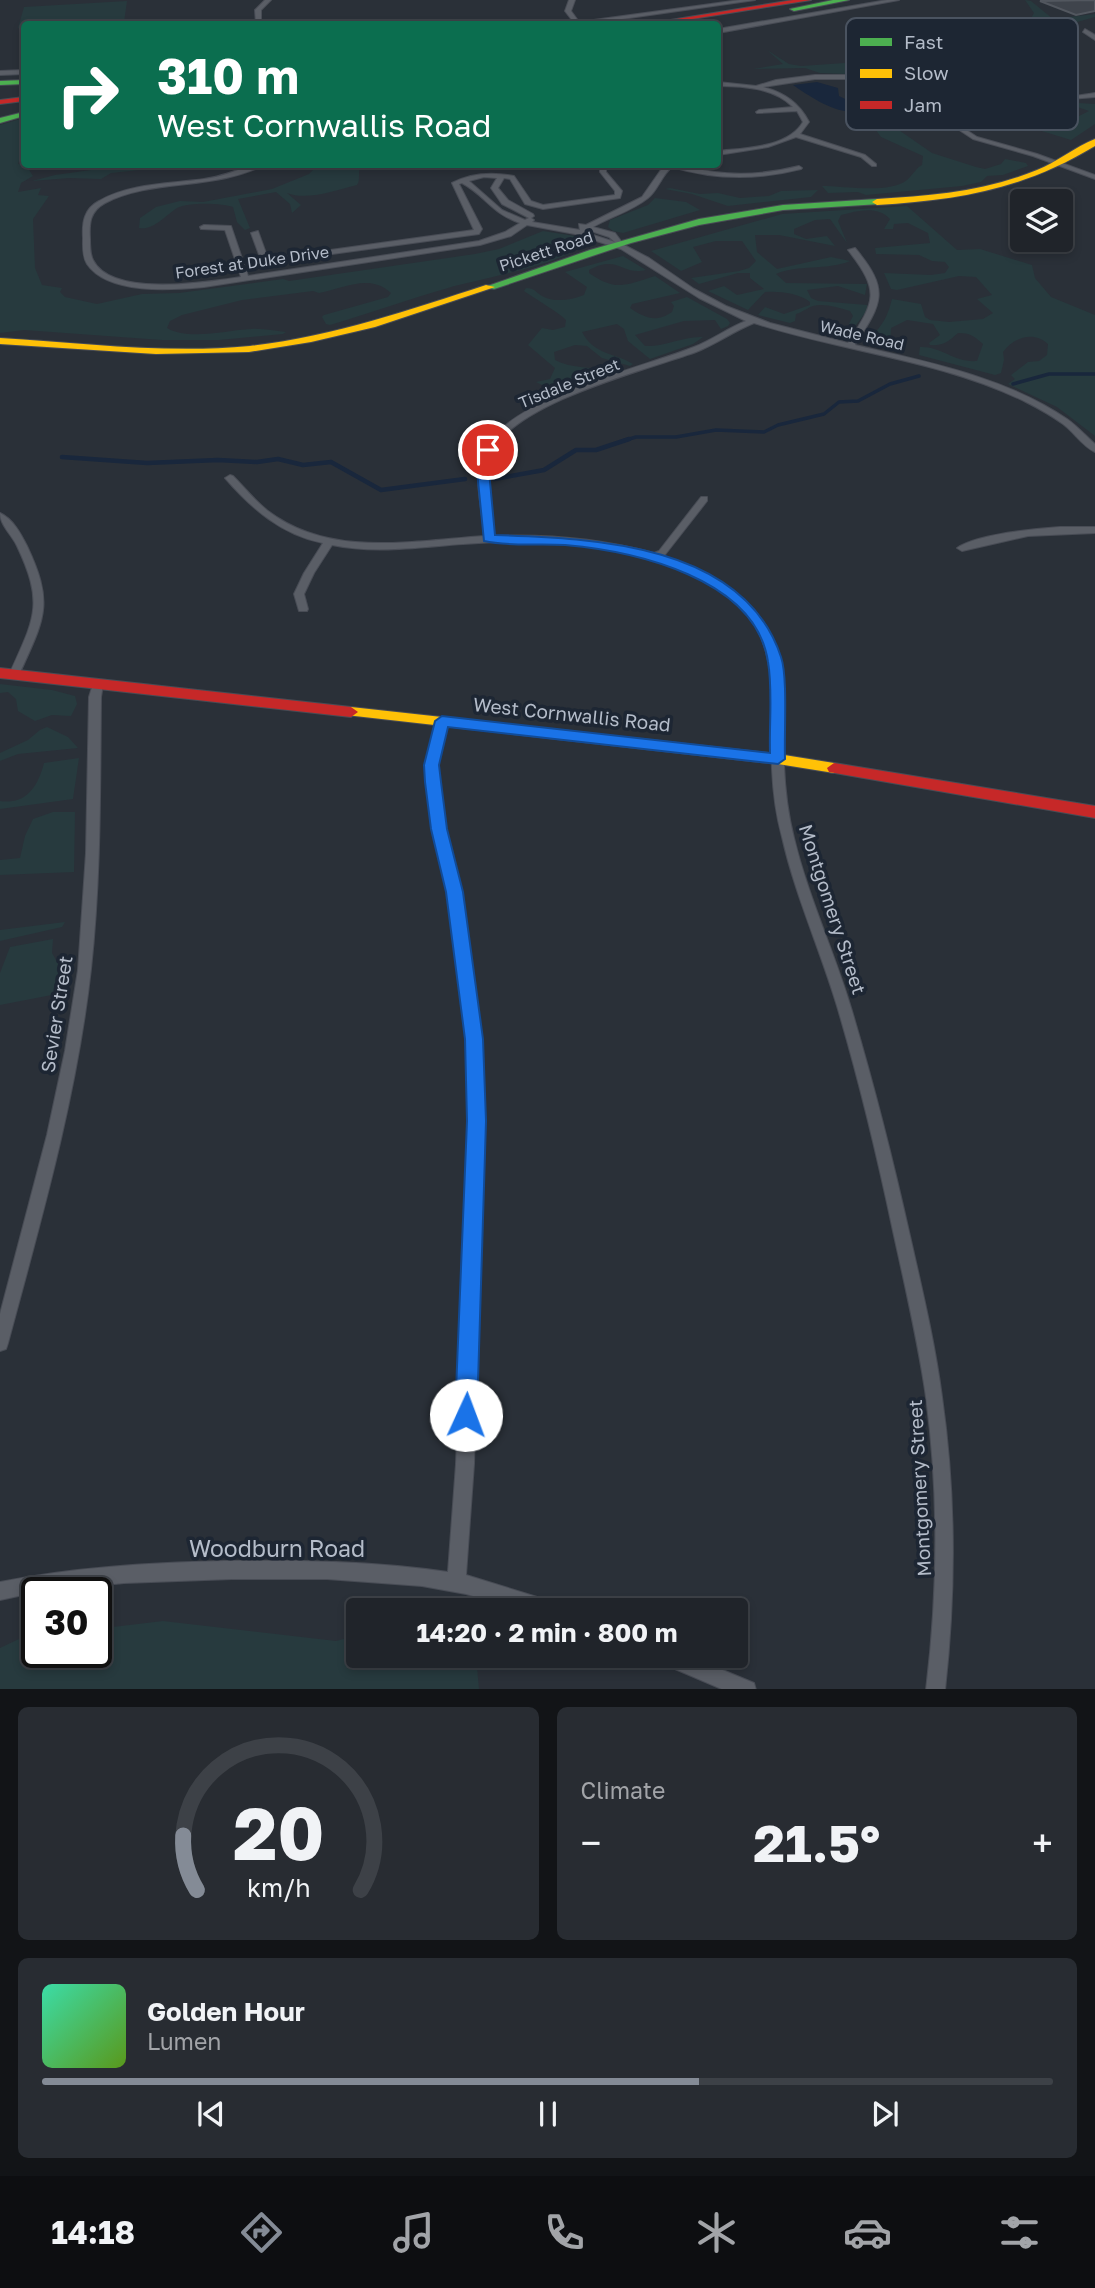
<!DOCTYPE html>
<meta charset="utf-8">
<style>
:root{--surface:#20242a;--page:#282c32;--text:#f1f3f6;--muted:#a2a4a8;--line:#3d4147;--accent:#848b96}
body{margin:0;font-family:"Golos Text",sans-serif;background:var(--page);color:var(--text);height:100vh;display:flex;flex-direction:column;font-size:26px;white-space:nowrap}
*{box-sizing:border-box;margin:0}
p{font-size:23px;color:var(--muted)}
.icon{flex:none;width:38px;height:38px;fill:none;stroke:currentColor;stroke-width:2;stroke-linecap:round;stroke-linejoin:round}
.map{position:relative;height:1689px;overflow:hidden}
.panel{display:flex;flex-direction:column;gap:18px;padding:18px;background:#121417;flex:1}
.panel>*{flex:none}
.hud{position:absolute;left:21px;top:21px;width:700px;height:147px;border-radius:7px;box-shadow:0 4px 10px #0003,0 0 0 2px var(--line);background:#0b6e4f;color:#fff;overflow:hidden}
.tools{position:absolute;left:1010px;top:189px;display:grid;gap:14px}
.tools a{display:grid;place-items:center;width:63px;height:63px;border-radius:7px;background:var(--surface);box-shadow:0 4px 10px #0003,0 0 0 2px var(--line);font-size:35px}
.speed{position:absolute;left:21px;top:1577px;display:flex;gap:14px;font-size:35px;font-weight:700;text-align:center}
.speed>*{display:grid;place-content:center;width:91px;height:91px;border-radius:50%;background:var(--surface);box-shadow:0 4px 10px #0003,0 0 0 2px var(--line);line-height:1}
.speed .limit{border:4px solid #111;border-radius:10px;background:#fff;color:#111}
.pin{position:absolute;display:grid;place-items:center;width:60px;height:60px;color:#fff;margin:-30px;border:4px solid #fff;border-radius:50%;box-shadow:0 2px 7px #0007}
.me{position:absolute;width:77px;margin:-38px;rotate:2deg;stroke-linejoin:round;filter:drop-shadow(0 0 5px #0008)}
.turn{display:flex;align-items:center;gap:24px;height:147px;padding:0 21px;font-size:32px}
.turn .icon{width:91px;height:91px;stroke-width:2.5}
.turn b{display:block;font-size:49px;line-height:60px}
.big{font-size:52px;font-weight:700;line-height:1.1}
.panel .tile{flex:1;display:flex;flex-direction:column;justify-content:center;gap:10px;min-width:0;padding:0 24px;border-radius:10px;background:var(--page)}
.panel .dial{align-items:center;gap:0}
.dial svg{height:182px;overflow:visible;fill:none;stroke:var(--line);stroke-width:7;stroke-linecap:round;text-anchor:middle}
.dial text{fill:var(--text);stroke:none}
.song{display:flex;align-items:center;gap:21px}
.cover{width:84px;height:84px;border-radius:10px;background:linear-gradient(135deg,hsl(160 70% 55%),hsl(90 70% 35%))}
.played{height:7px;border-radius:4px;background:linear-gradient(90deg,var(--accent) 65%,var(--line) 65%)}
.keys{display:flex;justify-content:space-around;direction:ltr}
.heat{display:flex;justify-content:space-between;align-items:center;font-size:38px;direction:ltr}
.panel .tiles{flex:1;display:grid;gap:18px;grid-template-columns:1fr 1fr}
.tile:last-child{grid-column:span 2}
.trip{position:absolute;left:346px;top:1598px;width:402px;height:70px;border-radius:7px;background:var(--surface);box-shadow:0 4px 10px #0003,0 0 0 2px var(--line);font-weight:700;line-height:70px;text-align:center}
.dock{display:flex;height:112px;justify-content:space-around;align-items:center;background:#0d0e11;color:var(--muted)}
.dock .icon{width:49px;height:49px}
.dock .on{color:var(--accent)}
.dock b{font-size:32px;color:var(--text)}
.map>svg:first-child{display:block}
.green{fill:#273a3e}
.water{fill:#19273c}
.lines{fill:none;stroke-linecap:round;stroke-linejoin:round}
.stream-far2{stroke:#19273c;stroke-width:2.5}
.stream-far1{stroke:#19273c;stroke-width:3.5}
.stream{stroke:#19273c;stroke-width:4.5}
.building{fill:#3f444c;stroke:#52575f;stroke-width:2}
.street-casing{stroke:#484c55;stroke-width:2}
.fast-casing{stroke:#484c55;stroke-width:2}
.slow-casing{stroke:#484c55;stroke-width:2}
.jam-casing{stroke:#484c55;stroke-width:2}
.street{fill:#5a5e66;fill-rule:evenodd}
.fast{fill:#4caf50;fill-rule:evenodd}
.slow{fill:#ffc107;fill-rule:evenodd}
.jam{fill:#c62828;fill-rule:evenodd}
.route{fill:#1a73e8;stroke:#114b97;stroke-width:2}
.labels{text-anchor:middle;dominant-baseline:central;stroke-width:7;stroke-linejoin:round;paint-order:stroke}
.far-street-label{font-size:16px;fill:#b4bcc9;stroke:#1d2633}
.street-label{font-size:19px;fill:#b4bcc9;stroke:#1d2633}
.near-street-label{font-size:23px;fill:#b4bcc9;stroke:#1d2633}
.key{fill:#1d2633;stroke:#4a5360;stroke-width:2}
.key-label{font-size:19px;fill:#b4bcc9}
</style>
<div class="map">
<svg width="1095" height="1690" viewBox="0 0 1095 1690">
<rect width="100%" height="100%" fill="#2a3038"/>
<g class="green">
<path d="M1025,0L1031,1L1053,19L1095,14V17L1045,31L1042,36L1053,59L1018,48L1010,40L976,51L969,60L945,64L944,67L956,75L938,74L902,65L890,73L872,75L820,73L805,68L753,69L783,64L767,50L789,64L801,66L889,60L848,20L907,49H928L939,44L953,42L971,30L996,33L1026,27L1034,13Z"/>
<path d="M127,1L124,22L24,24V27L18,28L24,7Z"/>
<path d="M1063,102L1095,104V124L1071,140L1019,124L1023,123L1062,131L1063,127L1071,125L1069,121L1089,111Z"/>
<path d="M857,114L880,117L932,153L976,167L985,169L1001,164L1005,159L1026,163L1028,166L1003,175L987,176L981,182L962,186L866,195L858,192L828,193L822,186C844,186 890,194 907,180C913,175 915,169 922,165L923,156L881,137L870,122L854,115Z"/>
<path d="M24,118C22,132 24,148 18,164L26,165L33,176L21,183L18,192L41,188L38,195L49,196L33,219L35,268L42,285L62,288L60,292L65,297L97,304L142,294L179,293L283,279L289,281L475,254L499,249L543,231L575,236L585,243C566,264 479,279 448,288C409,299 370,313 330,325L326,324L322,317L324,315L388,297L391,293C370,273 344,288 319,293L313,291L242,300L182,315L170,321L167,328C189,341 227,330 251,329C263,328 274,331 286,332L283,334L219,340H162L24,330L0,333V125Z"/>
<path d="M134,164L186,165L111,173L101,179L69,178L32,181L55,175Z"/>
<path d="M310,165H361C357,172 361,179 357,185C337,190 307,201 287,193L301,205L292,213L290,204L276,192L238,199L250,228L245,230L237,222L233,207C222,203 189,202 177,208C166,215 153,231 139,228L140,218L156,207L180,201L203,202L272,189L309,174L315,168Z"/>
<path d="M670,188L700,194L718,193L740,198L769,196L781,191L818,190L811,197L728,206L692,194L665,189Z"/>
<path d="M655,198L686,202L700,210L623,233L613,231L608,227L610,220L648,205Z"/>
<path d="M907,206L957,250L980,249L1032,265L1035,278L1051,297L1095,315V436L1057,407L1008,384L1015,379L1011,375L1028,362L1039,361L1047,355L1048,344C1033,330 1013,338 1003,352L1004,360L1001,373L995,375L919,355L920,347C941,346 955,363 977,361L983,344C974,336 970,333 958,333C949,341 944,346 930,345L929,343L940,335L933,324L907,320L891,328L890,347L872,339L870,337C883,326 888,315 892,299L921,304L925,317L930,320L949,322L983,319L993,313L977,299L992,295L976,277L959,276L897,290L891,289L884,273L931,275L945,273L949,267L945,262L932,261L919,255L876,254L875,248L930,243L928,233L908,223L894,224L893,229H884L890,219C877,205 857,211 841,215L838,221L847,243L830,219L815,220L794,229V234L806,239L827,236L835,246L779,235H755L757,252L777,269L831,257L850,261C826,271 798,264 776,274L786,283L867,284L865,295L838,286L807,290L811,298L818,301L867,305L868,309L856,325L849,324L853,316L850,311C839,308 824,303 813,306C807,308 803,312 796,314L795,321L790,323L758,315L765,307L784,314L810,305V302C799,293 779,291 765,292L748,310L708,291L724,286L737,295L764,289L750,278V273H738L699,284L691,278L739,271L749,268L756,261L742,241H716L693,247L702,262L681,271L651,251L782,214Z"/>
<path d="M623,256L646,270C621,276 619,254 589,270V273C616,292 626,285 655,276L680,293L632,304L630,308C645,318 656,323 672,312L674,306L671,302L687,297L727,319L730,323L728,326L721,329L715,320L684,321L635,335L645,346C665,347 683,336 703,337L693,344L650,359L628,341L624,329L617,324L582,332C594,355 613,352 633,364L630,366L602,358L587,346L575,345L554,352L555,360C571,369 590,365 607,373L563,390H552L536,382L550,379L555,368L528,345L542,328L553,330L565,327L566,320C561,314 534,298 524,291L526,288C535,288 535,292 542,296C555,303 571,300 584,295L587,287L565,272Z"/>
<path d="M0,684L52,690L75,696L77,704L71,716L52,715L35,721L18,711L16,699L8,692L0,693Z"/>
<path d="M47,727L68,737L78,748L18,754L0,761V753L28,740L40,730Z"/>
<path d="M79,758L73,799L0,809V801C27,805 38,786 44,763Z"/>
<path d="M53,812H75L74,872L0,875V860L20,858L25,836L33,819Z"/>
<path d="M65,922L62,927L0,941V930Z"/>
<path d="M53,939L52,953L62,971V993L0,1005V973L10,947Z"/>
<path d="M163,1621L336,1641L359,1635V1656H476L479,1689H0V1648L19,1639L37,1637V1652H96V1629Z"/>
</g>
<path class="water" d="M817,82L838,88L839,96L864,108C845,121 809,96 793,85Z"/>
<g class="lines">
<path class="stream-far2" d="M856,108L874,112"/>
<g class="stream-far1">
<path d="M1013,384L1049,374H1095"/>
<path d="M623,441L636,437H676L716,430L764,432L778,425L824,414L839,402L858,401L890,384L919,376"/>
</g>
<g class="stream">
<path d="M62,457L147,463L218,460L257,462L278,459L303,465L331,462L381,490L465,479"/>
<path d="M494,479L544,470L576,450H596L629,439"/>
</g>
</g>
<path class="building" d="M1095,0V11L1076,15L1040,1Z"/>
<g class="lines">
<defs>
<g id="street">
<path d="M265,0H271L261,10V24H256L255,10Z"/>
<path d="M569,0H575L571,11L579,22L740,0H755L587,24H575L565,11Z"/>
<path d="M887,0H899L718,33V29Z"/>
<path d="M1085,29L1095,35V40L1083,32Z"/>
<path d="M989,64C1022,65 1029,87 1055,94C1068,98 1082,95 1095,93V97L1070,99L1049,96L1039,98L1042,102L1029,112L1013,111L1005,104V102L1043,93L1015,74L977,78L965,68ZM994,68L1008,71L978,74L973,69ZM1033,99L1035,102L1026,109L1017,108L1012,104Z"/>
<path d="M24,70V74L0,75V71Z"/>
<path d="M815,75H849L898,82L928,94L942,114L977,137L1037,154L1095,175V179L1033,156L973,139L938,116L924,96L895,85L849,79H815L763,87C785,93 799,103 809,122L800,134L865,155L876,164V166H872L861,157L796,137L768,147L718,155V151C744,148 788,148 803,122L797,111L757,113L756,112L759,110L793,107C774,88 744,86 718,86V82L756,86L776,80Z"/>
<path d="M255,164H266C215,191 153,178 105,203C90,211 89,223 90,239C90,246 90,254 93,260C112,298 208,282 241,277L225,230L201,229L200,227L204,225L231,226L248,276L479,241L505,232L520,223C491,213 486,196 462,183L459,184L482,229L479,234L273,262L261,260L251,233L258,231L267,256L273,258L474,230L452,183C471,173 493,172 514,176L531,201L543,205L615,195V191L600,172V164H606V172L622,191L620,198L543,209L525,204L510,179L504,178L498,188L508,200L533,214L534,216L531,218L534,220L532,222L580,230L579,224L586,225L642,197L665,164C682,164 698,170 715,172C743,176 771,173 799,166L802,168L801,169C758,180 715,180 672,167C661,176 658,190 648,198C632,211 610,217 593,227L615,233L624,245L649,258L694,289L726,306L770,323L848,343C875,301 881,292 848,250L855,248C890,290 883,302 855,345C928,362 1005,377 1067,419C1077,426 1086,436 1095,444V452C1082,446 1074,432 1063,424C1052,416 1038,408 1026,402C941,360 843,352 754,323C734,331 716,344 696,352C646,370 517,402 493,451C480,476 492,509 494,536C548,534 602,539 654,553L659,551L701,497H707V501L664,556C707,572 748,591 770,633C790,672 783,723 784,765C785,790 788,814 794,838C808,897 835,953 852,1011C874,1085 893,1160 910,1236C922,1289 935,1343 942,1397C956,1495 956,1592 945,1690H926C938,1592 939,1495 926,1397C918,1341 905,1286 893,1231C877,1155 859,1080 837,1006C820,949 795,895 782,837C776,815 773,792 772,769C770,710 784,636 729,597C653,542 553,537 463,544C419,547 375,554 332,545L314,573L304,594L308,609L307,611H299L294,594L304,573L323,543C282,535 252,509 225,478L230,475L233,476C245,488 255,501 268,511C330,558 412,541 484,536C483,509 472,478 483,452C507,398 642,368 694,347C712,340 728,328 746,321L699,298L621,249L575,234L527,225L511,236L480,245L204,287C172,290 108,295 87,264C82,256 83,246 83,238C82,222 84,209 99,201C130,183 169,184 204,179C221,177 238,170 255,164ZM484,177L497,178L491,188L502,204L529,218L525,220L502,210L469,181ZM588,230L609,237L615,242L584,232Z"/>
<path d="M0,513C13,519 21,534 27,546C55,605 44,619 19,675L14,679L9,675C34,619 45,605 17,546C12,535 0,525 0,513Z"/>
<path d="M1060,527H1095V533L1028,536L962,551L957,548C978,534 1034,529 1060,527Z"/>
<path d="M98,680L103,684L101,697C100,788 101,878 91,969C77,1096 41,1220 8,1343L6,1349L0,1351V1314L47,1135L65,1051L78,970L86,853L89,697L93,684Z"/>
<path d="M442,717L448,721L437,765L445,829L460,892L475,987L481,1039L483,1121L474,1464L466,1575L550,1601L557,1603L559,1610H522L466,1594L422,1586L327,1579H232L124,1583L37,1592L0,1600V1582C74,1567 148,1563 224,1561C299,1560 373,1561 448,1572L456,1464L469,1121L467,1039L461,987L448,892L433,829L425,765L436,721Z"/>
<path d="M659,1656H689L754,1683L756,1690H724L661,1663Z"/>
</g>
<g id="fast">
<path d="M833,0H849L794,11L790,9Z"/>
<path d="M24,80V84L0,85V81Z"/>
<path d="M24,112V116L0,123V118Z"/>
<path d="M877,199L882,202L880,204L783,210L699,225L631,243L494,289L485,287L590,250L699,219L783,205Z"/>
</g>
<g id="slow">
<path d="M1095,139V146C1024,189 959,200 877,205L872,202L877,199C932,196 986,191 1037,170C1057,162 1075,147 1095,139Z"/>
<path d="M486,285L495,287L375,327L311,342L249,352L156,354L0,344V338C83,343 167,354 250,346C331,337 409,310 486,285Z"/>
<path d="M351,707L778,754L834,763L841,768L834,773L778,764L346,715L344,712Z"/>
</g>
<g id="jam">
<path d="M793,0H811L661,24H646Z"/>
<path d="M24,97V101L0,104V100Z"/>
<path d="M0,668L351,707L358,712L351,717L0,678Z"/>
<path d="M834,763L1095,806V818L829,772L827,768Z"/>
</g>
</defs>
<use href="#street" class="street-casing"/>
<use href="#fast" class="fast-casing"/>
<use href="#slow" class="slow-casing"/>
<use href="#jam" class="jam-casing"/>
<use href="#street" class="street"/>
<use href="#fast" class="fast"/>
<use href="#slow" class="slow"/>
<use href="#jam" class="jam"/>
</g>
<path class="route" d="M488,447L494,450L489,471L495,535C594,538 744,544 781,657C788,677 784,734 785,759L778,764L448,727L439,765L441,782L447,829L463,892L483,1039L486,1121L477,1415L474,1423L466,1426L458,1423L455,1415L467,1121L465,1039L446,892L431,829L425,782L424,765L435,721L442,716L770,753C769,723 773,691 768,662C756,578 634,551 565,545C538,543 510,547 484,541L477,471L482,450Z"/>
<g class="labels">
<g class="far-street-label">
<text transform="translate(546 251) rotate(-18)">Pickett Road</text>
<text transform="translate(252 262) rotate(-8)">Forest at Duke Drive</text>
<text transform="translate(862 335) rotate(13)">Wade Road</text>
<text transform="translate(569 383) rotate(-22)">Tisdale Street</text>
</g>
<g class="street-label">
<text transform="translate(572 714) rotate(6)">West Cornwallis Road</text>
<text transform="translate(833 909) rotate(72)">Montgomery Street</text>
<text transform="translate(56 1014) rotate(-81)">Sevier Street</text>
<text transform="translate(919 1488) rotate(-93)">Montgomery Street</text>
</g>
<g class="near-street-label">
<text x="277" y="1548">Woodburn Road</text>
</g>
</g>
<rect x="846" y="18" width="232" height="112" rx="10" class="key"/>
<rect x="860" y="38" width="32" height="8" fill="#4caf50"/>
<rect x="860" y="69" width="32" height="9" fill="#ffc107"/>
<rect x="860" y="101" width="32" height="8" fill="#c62828"/>
<g class="key-label">
<text x="904" y="49">Fast</text>
<text x="904" y="80">Slow</text>
<text x="904" y="112">Jam</text>
</g>
</svg>
<div class="tools">
<a><svg class="icon" aria-label="layers" viewBox="0 0 24 24"><path d="M12 4l9 5-9 5-9-5zM3 14l9 5 9-5"/></svg></a>
</div>
<div class="speed"><div class="limit">30</div></div>
<div class="pin" style="left:488px;top:450px;background:#d93025"><svg class="icon" aria-label="arrive" viewBox="0 0 24 24"><path d="M6 21V4h12l-3 4 3 4H6"/></svg></div>
<svg class="me" style="left:466px;top:1415px" viewBox="-20 -20 40 40"><circle r="19" fill="#fff"/><path d="M0-13L10 11 0 6-10 11z" fill="#1a73e8"/></svg>
<div class="trip">14:20 · 2 min · 800 m</div>
<div class="hud">
<div class="turn"><svg class="icon" aria-label="right" viewBox="0 0 24 24"><path d="M7 20v-9h11M14 6l5 5-5 5"/></svg><div><b>310 m</b>West Cornwallis Road</div></div>
</div>
</div>
<section class="panel">
<div class="tiles">
<div class="tile dial"><svg viewBox="0 0 100 80">
<path d="M14 69A42 42 0 1 1 86 69"/>
<path d="M14 69A42 42 0 0 1 8 45" stroke="#848b96"/>
<text x="50" y="56" font-size="32" font-weight="700">20</text>
<text x="50" y="72" font-size="11">km/h</text>
</svg></div>
<div class="tile"><p>Climate</p>
<div class="heat"><a>−</a><b class="big">21.5°</b><a>+</a></div>
</div>
<div class="tile">
<div class="song"><i class="cover"></i><div><b>Golden Hour</b><p>Lumen</p></div></div>
<div class="played"></div>
<div class="keys"><svg class="icon" aria-label="previous" viewBox="0 0 24 24"><path d="M18 5L8 12l10 7zM5 5v14"/></svg><svg class="icon" aria-label="pause" viewBox="0 0 24 24"><path d="M8 5v14M16 5v14"/></svg><svg class="icon" aria-label="next" viewBox="0 0 24 24"><path d="M6 5l10 7-10 7zM19 5v14"/></svg></div>
</div>
</div>
</section>
<nav class="dock">
<b>14:18</b>
<svg class="icon on" aria-label="directions" viewBox="0 0 24 24"><path d="M12 3l9 9-9 9-9-9zM9 14v-3h6M13 9l2 2-2 2"/></svg>
<svg class="icon" aria-label="music" viewBox="0 0 24 24"><path d="M9 18V5l10-2v13"/><circle cx="6" cy="18" r="3"/><circle cx="16" cy="16" r="3"/></svg>
<svg class="icon" aria-label="phone" viewBox="0 0 24 24"><path d="M5 4h4l2 5-3 2q2 4 5 5l2-3 5 2v4C11 20 4 13 5 4z"/></svg>
<svg class="icon" aria-label="climate" viewBox="0 0 24 24"><path d="M12 3v18M4 7l16 10M4 17L20 7"/></svg>
<svg class="icon" aria-label="car" viewBox="0 0 24 24"><path d="M5 17H2v-5l4-1 3-4h7l3 4 3 1v5h-3M9 17h6M6 11h13"/><circle cx="7" cy="17" r="2"/><circle cx="17" cy="17" r="2"/></svg>
<svg class="icon" aria-label="filters" viewBox="0 0 24 24"><path d="M4 7h16M4 17h16"/><circle cx="9" cy="7" r="2"/><circle cx="15" cy="17" r="2"/></svg>
</nav>
